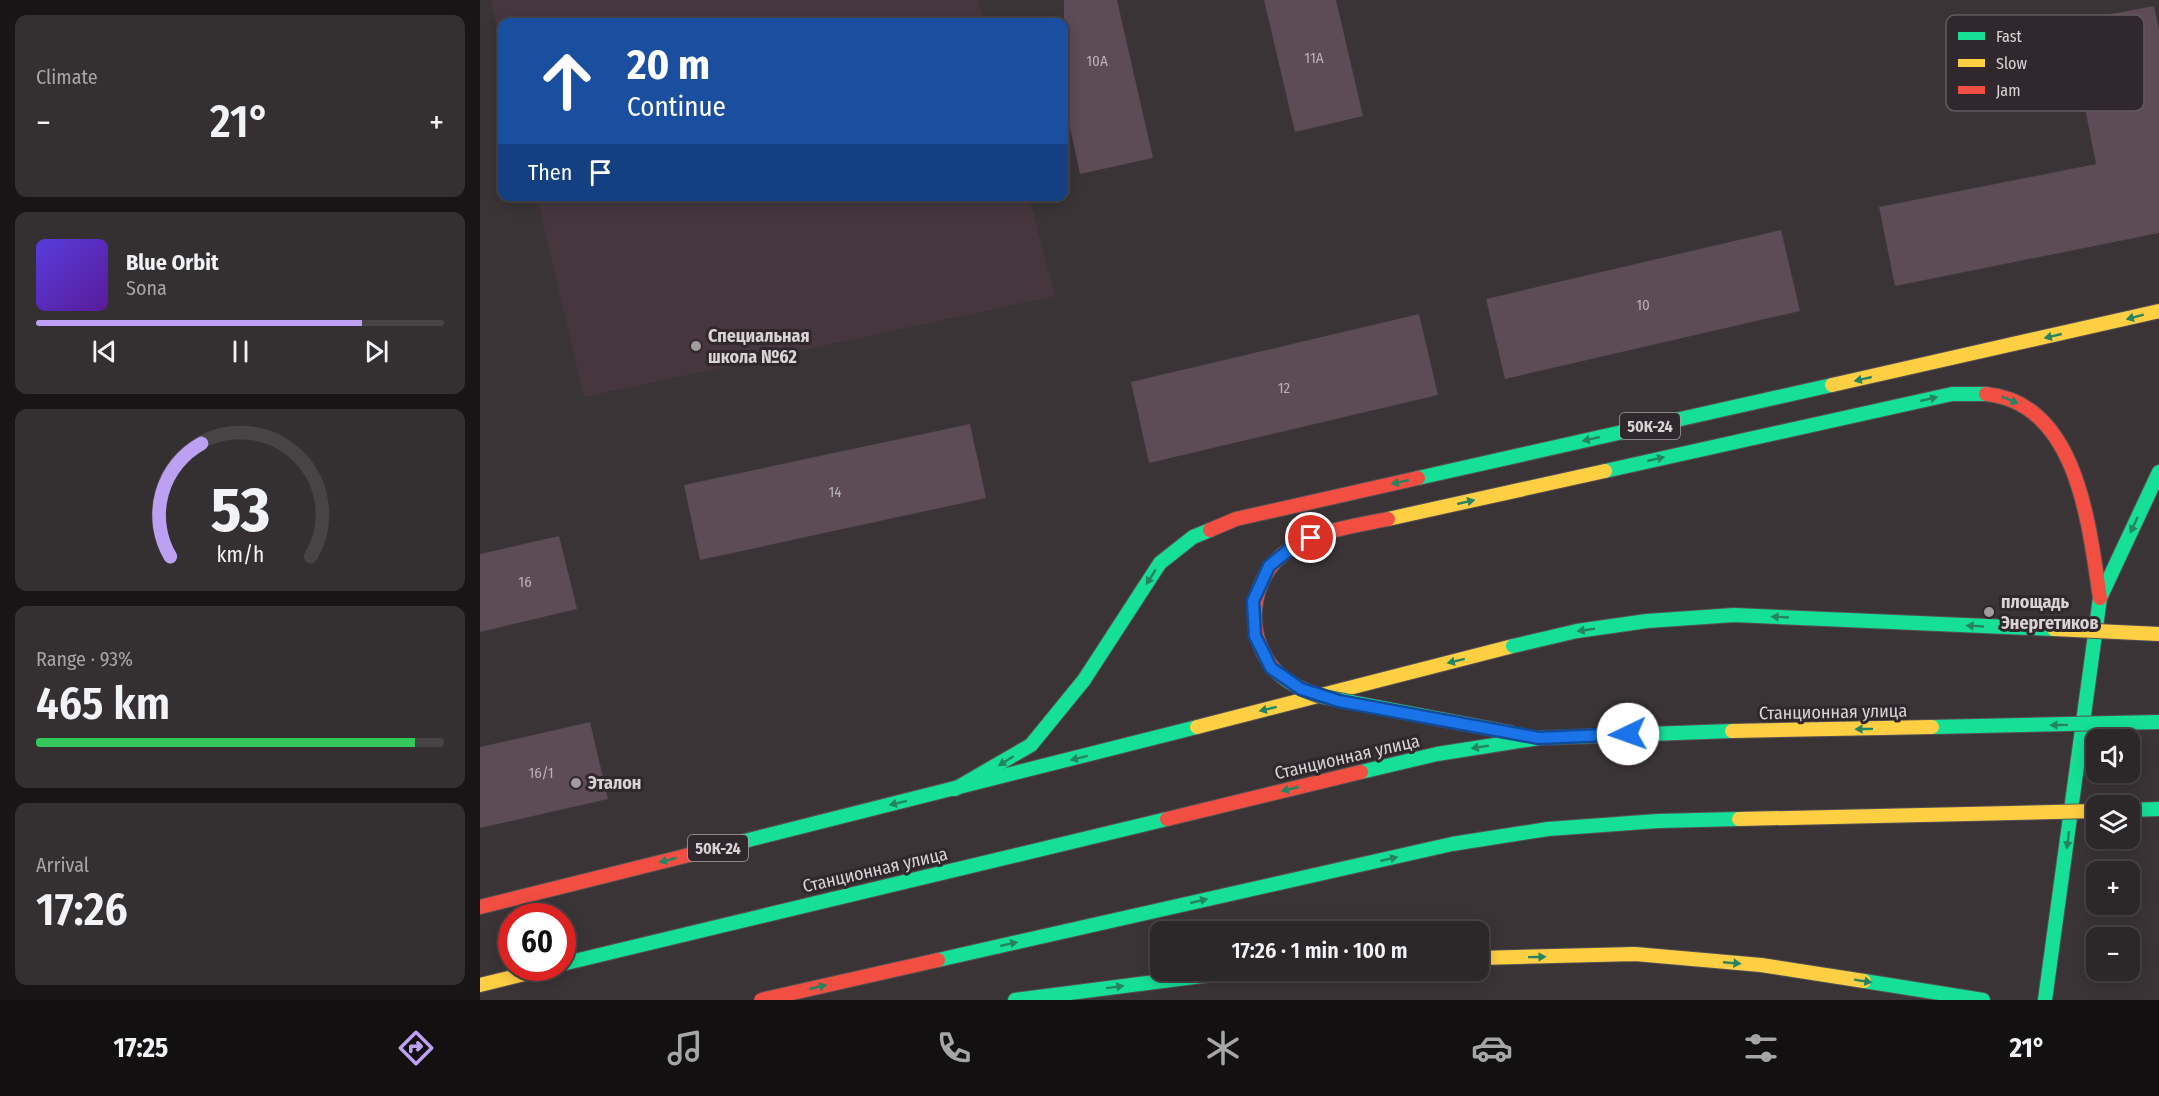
<!DOCTYPE html>
<meta charset="utf-8">
<style>
:root{--surface:#2c2729;--page:#342f31;--text:#f1f3f6;--muted:#a6a5a8;--line:#484446;--accent:#bca0f2}
body{margin:0;font-family:"Fira Sans Condensed",sans-serif;background:var(--page);color:var(--text);height:100vh;display:flex;flex-direction:column;font-size:22px;white-space:nowrap}
*{box-sizing:border-box;margin:0}
p{font-size:20px;color:var(--muted)}
.icon{flex:none;width:33px;height:33px;fill:none;stroke:currentColor;stroke-width:2;stroke-linecap:round;stroke-linejoin:round}
.map{position:relative;flex:1;overflow:hidden}
.side{display:flex;flex-direction:column;gap:15px;padding:15px;background:#181517;width:480px}
.side>*{flex:none}
.guide{position:absolute;left:18px;top:18px;width:570px;height:183px;border-radius:12px;box-shadow:0 3px 15px #0003,0 0 0 2px var(--line);background:#1a4fa0;color:#fff;overflow:hidden}
.tools{position:absolute;left:1606px;top:729px;display:grid;gap:12px}
.tools a{display:grid;place-items:center;width:54px;height:54px;border-radius:12px;background:var(--surface);box-shadow:0 3px 15px #0003,0 0 0 2px var(--line);font-size:30px}
.speed{position:absolute;left:18px;top:903px;display:flex;gap:12px;font-size:30px;font-weight:700;text-align:center}
.speed>*{display:grid;place-content:center;width:78px;height:78px;border-radius:50%;background:var(--surface);box-shadow:0 3px 15px #0003,0 0 0 2px var(--line);line-height:1}
.speed .limit{border:9px solid #d22;background:#fff;color:#111}
.pin{position:absolute;display:grid;place-items:center;width:51px;height:51px;color:#fff;margin:-26px;border:3px solid #fff;border-radius:50%;box-shadow:0 2px 6px #0007}
.me{position:absolute;width:66px;margin:-33px;rotate:267deg;stroke-linejoin:round;filter:drop-shadow(0 0 4px #0008)}
.turn{display:flex;align-items:center;gap:21px;height:126px;padding:0 30px;font-size:27px}
.turn .icon{width:78px;height:78px;stroke-width:2.5}
.turn b{display:block;font-size:42px;line-height:51px}
.then{display:flex;align-items:center;height:57px;padding:0 30px;background:#0003;gap:12px;font-size:22px}
.big{font-size:45px;font-weight:600;line-height:1.1}
.side .card{flex:1;display:flex;flex-direction:column;justify-content:center;gap:9px;min-width:0;padding:0 21px;border-radius:12px;background:var(--page)}
.side .dial{align-items:center;gap:0}
.dial svg{height:156px;overflow:visible;fill:none;stroke:var(--line);stroke-width:7;stroke-linecap:round;text-anchor:middle}
.dial text{fill:var(--text);stroke:none}
.song{display:flex;align-items:center;gap:18px}
.cover{width:72px;height:72px;border-radius:9px;background:linear-gradient(135deg,hsl(250 70% 55%),hsl(270 70% 35%))}
.played{height:6px;border-radius:3px;background:linear-gradient(90deg,var(--accent) 80%,var(--line) 80%)}
.keys{display:flex;justify-content:space-around;direction:ltr}
.heat{display:flex;justify-content:space-between;align-items:center;font-size:33px;direction:ltr}
.charge{height:9px;border-radius:4px;background:linear-gradient(90deg,#34c759 93%,var(--line) 0)}
.trip{position:absolute;left:670px;top:921px;width:339px;height:60px;border-radius:12px;background:var(--surface);box-shadow:0 3px 15px #0003,0 0 0 2px var(--line);font-weight:600;line-height:60px;text-align:center}
.tab-bar{display:flex;height:96px;justify-content:space-around;align-items:center;background:#121010;color:var(--muted)}
.tab-bar .icon{width:42px;height:42px}
.tab-bar .selected{color:var(--accent)}
.tab-bar b{font-size:27px;color:var(--text)}
main{display:flex;flex:1;min-height:0}
.map>svg:first-child{display:block}
.built{fill:#46373f}
.building{fill:#5d4b55}
.lines{fill:none;stroke-linecap:round;stroke-linejoin:round}
.fast-casing{stroke:#565154;stroke-width:16}
.slow-casing{stroke:#565154;stroke-width:16}
.jam-casing{stroke:#565154;stroke-width:16}
.fast{stroke:#16e098;stroke-width:14}
.slow{stroke:#ffcf43;stroke-width:14}
.jam{stroke:#f24e42;stroke-width:14}
.fast-bridge-casing{stroke:#565154;stroke-width:16;stroke-linecap:butt}
.slow-bridge-casing{stroke:#565154;stroke-width:16;stroke-linecap:butt}
.jam-bridge-casing{stroke:#565154;stroke-width:16;stroke-linecap:butt}
.fast-bridge{stroke:#16e098;stroke-width:14}
.slow-bridge{stroke:#ffcf43;stroke-width:14}
.jam-bridge{stroke:#f24e42;stroke-width:14}
.oneway{fill:#248462}
.route-casing{stroke:#114b97;stroke-width:15}
.route{stroke:#1a73e8;stroke-width:10}
.poi-dot{fill:#a19b9e;stroke:#31282d;stroke-width:2}
.labels{text-anchor:middle;dominant-baseline:central;stroke-width:6;stroke-linejoin:round;paint-order:stroke}
.number-label{font-size:15px;fill:#bab1b6}
.shield{fill:#31282d;stroke:#a7a0a3;stroke-width:1.5}
.shield-label{font-size:16px;font-weight:bold;fill:#d9d3d6}
.poi-label{font-size:18px;font-weight:bold;fill:#d9d3d6;stroke:#31282d;text-anchor:start}
.street-label{font-size:18px;fill:#d9d3d6;stroke:#31282d}
.key{fill:#31282d;stroke:#635b60;stroke-width:1.5}
.key-label{font-size:16px;fill:#d9d3d6}
</style>
<main>
<section class="side">
<div class="card"><p>Climate</p>
<div class="heat"><a>−</a><b class="big">21°</b><a>+</a></div>
</div>
<div class="card">
<div class="song"><i class="cover"></i><div><b>Blue Orbit</b><p>Sona</p></div></div>
<div class="played"></div>
<div class="keys"><svg class="icon" aria-label="previous" viewBox="0 0 24 24"><path d="M18 5L8 12l10 7zM5 5v14"/></svg><svg class="icon" aria-label="pause" viewBox="0 0 24 24"><path d="M8 5v14M16 5v14"/></svg><svg class="icon" aria-label="next" viewBox="0 0 24 24"><path d="M6 5l10 7-10 7zM19 5v14"/></svg></div>
</div>
<div class="card dial"><svg viewBox="0 0 100 80">
<path d="M14 69A42 42 0 1 1 86 69"/>
<path d="M14 69A42 42 0 0 1 30 11" stroke="#bca0f2"/>
<text x="50" y="56" font-size="32" font-weight="700">53</text>
<text x="50" y="72" font-size="11">km/h</text>
</svg></div>
<div class="card"><p>Range · 93%</p><b class="big">465 km</b><div class="charge"></div></div>
<div class="card"><p>Arrival</p><b class="big">17:26</b></div>
</section>
<div class="map">
<svg width="1679" height="1000" viewBox="0 0 1679 1000">
<rect width="100%" height="100%" fill="#3a3437"/>
<g class="built">
<path d="M11,0H498L504,22H22V50Z"/>
<path d="M57,197H549L575,296L104,397Z"/>
</g>
<g class="building">
<path d="M584,0H637L673,158L600,174L584,99Z"/>
<path d="M784,0H856L883,116L815,132Z"/>
<path d="M1674,6L1679,30V233L1415,286L1399,207L1616,164L1588,22Z"/>
<path d="M1301,230L1320,311L1025,379L1006,299Z"/>
<path d="M939,314L958,395L669,463L651,382Z"/>
<path d="M490,424L506,498L220,560L204,485Z"/>
<path d="M79,536L97,609L0,632V554Z"/>
<path d="M110,722L128,799L0,828V747Z"/>
</g>
<g class="lines">
<defs>
<g id="fast">
<path d="M1125,471L1472,394H1506"/>
<path d="M938,478L1352,385"/>
<path d="M475,789L551,745L604,680L680,563L713,537L730,530"/>
<path d="M1650,810L1679,809"/>
<path d="M213,854L717,727"/>
<path d="M1384,981L1503,1000"/>
<path d="M535,1000L730,975L795,970"/>
<path d="M1565,1000L1620,598L1679,472"/>
</g>
<g id="slow">
<path d="M1352,385L1679,311"/>
<path d="M908,519L1125,471"/>
<path d="M717,727L1033,646"/>
<path d="M999,958L1155,954L1281,965L1384,981"/>
<path d="M0,985L69,968"/>
</g>
<g id="jam">
<path d="M1506,394C1598,403 1609,526 1620,598"/>
<path d="M730,530L756,519L938,478"/>
<path d="M0,907L213,854"/>
</g>
</defs>
<use href="#fast" class="fast-casing"/>
<use href="#slow" class="slow-casing"/>
<use href="#jam" class="jam-casing"/>
<use href="#fast" class="fast"/>
<use href="#slow" class="slow"/>
<use href="#jam" class="jam"/>
<defs>
<g id="fast-bridge">
<path d="M1033,646L1097,631L1167,621L1254,615L1574,629"/>
<path d="M794,669C808,684 825,691 844,697L1033,733"/>
<path d="M1452,727L1679,722"/>
<path d="M881,772L957,754L1059,738L1252,731"/>
<path d="M458,960L972,844L1068,829L1178,821L1259,819"/>
<path d="M82,964L687,819"/>
</g>
<g id="slow-bridge">
<path d="M1574,629L1679,634"/>
<path d="M1252,731L1452,727"/>
<path d="M1259,819L1617,811"/>
</g>
<g id="jam-bridge">
<path d="M794,669C780,652 773,631 775,609C782,538 852,530 908,519"/>
<path d="M687,819L881,772"/>
<path d="M281,1000L458,960"/>
</g>
</defs>
<use href="#fast-bridge" class="fast-bridge-casing"/>
<use href="#slow-bridge" class="slow-bridge-casing"/>
<use href="#jam-bridge" class="jam-bridge-casing"/>
<use href="#fast-bridge" class="fast-bridge"/>
<use href="#slow-bridge" class="slow-bridge"/>
<use href="#jam-bridge" class="jam-bridge"/>
</g>
<defs><path id="oneway-solid" d="M-6-.8H1V-3.2L6.5 0L1 3.2V.8H-6Z" transform="scale(1.5)"/></defs>
<g class="oneway">
<use href="#oneway-solid" transform="translate(1655 317) rotate(165)"/>
<use href="#oneway-solid" transform="translate(1573 336) rotate(167)"/>
<use href="#oneway-solid" transform="translate(1383 379) rotate(167)"/>
<use href="#oneway-solid" transform="translate(1449 399) rotate(-13)"/>
<use href="#oneway-solid" transform="translate(1530 400) rotate(23)"/>
<use href="#oneway-solid" transform="translate(1111 439) rotate(167)"/>
<use href="#oneway-solid" transform="translate(1176 459) rotate(-13)"/>
<use href="#oneway-solid" transform="translate(920 482) rotate(167)"/>
<use href="#oneway-solid" transform="translate(986 502) rotate(-13)"/>
<use href="#oneway-solid" transform="translate(1654 525) rotate(115)"/>
<use href="#oneway-solid" transform="translate(671 577) rotate(123)"/>
<use href="#oneway-solid" transform="translate(1300 617) rotate(-177)"/>
<use href="#oneway-solid" transform="translate(1495 626) rotate(-177)"/>
<use href="#oneway-solid" transform="translate(1106 630) rotate(172)"/>
<use href="#oneway-solid" transform="translate(976 661) rotate(166)"/>
<use href="#oneway-solid" transform="translate(788 709) rotate(166)"/>
<use href="#oneway-solid" transform="translate(1579 725) rotate(179)"/>
<use href="#oneway-solid" transform="translate(1384 729) rotate(179)"/>
<use href="#oneway-solid" transform="translate(1000 747) rotate(171)"/>
<use href="#oneway-solid" transform="translate(599 758) rotate(166)"/>
<use href="#oneway-solid" transform="translate(526 761) rotate(148)"/>
<use href="#oneway-solid" transform="translate(810 789) rotate(167)"/>
<use href="#oneway-solid" transform="translate(418 803) rotate(166)"/>
<use href="#oneway-solid" transform="translate(1588 840) rotate(97)"/>
<use href="#oneway-solid" transform="translate(909 859) rotate(-13)"/>
<use href="#oneway-solid" transform="translate(188 860) rotate(166)"/>
<use href="#oneway-solid" transform="translate(719 901) rotate(-13)"/>
<use href="#oneway-solid" transform="translate(529 944) rotate(-13)"/>
<use href="#oneway-solid" transform="translate(1057 957) rotate(-1)"/>
<use href="#oneway-solid" transform="translate(1252 963) rotate(5)"/>
<use href="#oneway-solid" transform="translate(1383 981) rotate(9)"/>
<use href="#oneway-solid" transform="translate(338 987) rotate(-13)"/>
<use href="#oneway-solid" transform="translate(635 987) rotate(-7)"/>
</g>
<g class="lines">
<defs>
<path id="route" d="M831,538L816,544L789,566L773,601L775,636L791,668L821,689L859,701L1059,738L1148,734"/>
</defs>
<use href="#route" class="route-casing"/>
<use href="#route" class="route"/>
</g>
<g class="poi-dot">
<circle cx="216" cy="346" r="6"/>
<circle cx="1509" cy="612" r="6"/>
<circle cx="96" cy="783" r="6"/>
</g>
<g class="labels">
<g class="number-label">
<text x="834" y="58">11А</text>
<text x="617" y="61">10А</text>
<text x="1163" y="305">10</text>
<text x="804" y="388">12</text>
<text x="355" y="492">14</text>
<text x="45" y="582">16</text>
<text x="61" y="773">16/1</text>
</g>
<g class="shield">
<rect x="1140" y="413" width="60" height="26" rx="4.5"/>
<rect x="208" y="835" width="60" height="26" rx="4.5"/>
</g>
<g class="shield-label">
<text x="1170" y="426">50К-24</text>
<text x="238" y="848">50К-24</text>
</g>
<g class="poi-label">
<text x="228" y="336">Специальная<tspan x="228" dy="21">школа №62</tspan></text>
<text x="1521" y="602">площадь<tspan x="1521" dy="21">Энергетиков</tspan></text>
<text x="108" y="783">Эталон</text>
</g>
<g class="street-label">
<text transform="translate(1353 712) rotate(-1)">Станционная улица</text>
<text transform="translate(867 757) rotate(-13)">Станционная улица</text>
<text transform="translate(395 870) rotate(-13)">Станционная улица</text>
</g>
</g>
<rect x="1466" y="15" width="198" height="96" rx="9" class="key"/>
<rect x="1478" y="32" width="27" height="8" fill="#16e098"/>
<rect x="1478" y="59" width="27" height="8" fill="#ffcf43"/>
<rect x="1478" y="86" width="27" height="8" fill="#f24e42"/>
<g class="key-label">
<text x="1516" y="42">Fast</text>
<text x="1516" y="69">Slow</text>
<text x="1516" y="96">Jam</text>
</g>
</svg>
<div class="tools">
<a><svg class="icon" aria-label="sound" viewBox="0 0 24 24"><path d="M4 9h4l5-4v14l-5-4H4zM17 9q2 3 0 6"/></svg></a>
<a><svg class="icon" aria-label="layers" viewBox="0 0 24 24"><path d="M12 4l9 5-9 5-9-5zM3 14l9 5 9-5"/></svg></a>
<a>+</a>
<a>−</a>
</div>
<div class="speed"><div class="limit">60</div></div>
<div class="pin" style="left:831px;top:538px;background:#d93025"><svg class="icon" aria-label="arrive" viewBox="0 0 24 24"><path d="M6 21V4h12l-3 4 3 4H6"/></svg></div>
<svg class="me" style="left:1148px;top:734px" viewBox="-20 -20 40 40"><circle r="19" fill="#fff"/><path d="M0-13L10 11 0 6-10 11z" fill="#1a73e8"/></svg>
<div class="trip">17:26 · 1 min · 100 m</div>
<div class="guide">
<div class="turn"><svg class="icon" aria-label="ahead" viewBox="0 0 24 24"><path d="M12 20V5M6 11l6-6 6 6"/></svg><div><b>20 m</b>Continue</div></div>
<div class="then">Then<svg class="icon" aria-label="arrive" viewBox="0 0 24 24"><path d="M6 21V4h12l-3 4 3 4H6"/></svg></div>
</div>
</div>
</main>
<nav class="tab-bar">
<b>17:25</b>
<svg class="icon selected" aria-label="directions" viewBox="0 0 24 24"><path d="M12 3l9 9-9 9-9-9zM9 14v-3h6M13 9l2 2-2 2"/></svg>
<svg class="icon" aria-label="music" viewBox="0 0 24 24"><path d="M9 18V5l10-2v13"/><circle cx="6" cy="18" r="3"/><circle cx="16" cy="16" r="3"/></svg>
<svg class="icon" aria-label="phone" viewBox="0 0 24 24"><path d="M5 4h4l2 5-3 2q2 4 5 5l2-3 5 2v4C11 20 4 13 5 4z"/></svg>
<svg class="icon" aria-label="climate" viewBox="0 0 24 24"><path d="M12 3v18M4 7l16 10M4 17L20 7"/></svg>
<svg class="icon" aria-label="car" viewBox="0 0 24 24"><path d="M5 17H2v-5l4-1 3-4h7l3 4 3 1v5h-3M9 17h6M6 11h13"/><circle cx="7" cy="17" r="2"/><circle cx="17" cy="17" r="2"/></svg>
<svg class="icon" aria-label="filters" viewBox="0 0 24 24"><path d="M4 7h16M4 17h16"/><circle cx="9" cy="7" r="2"/><circle cx="15" cy="17" r="2"/></svg>
<b>21°</b>
</nav>
